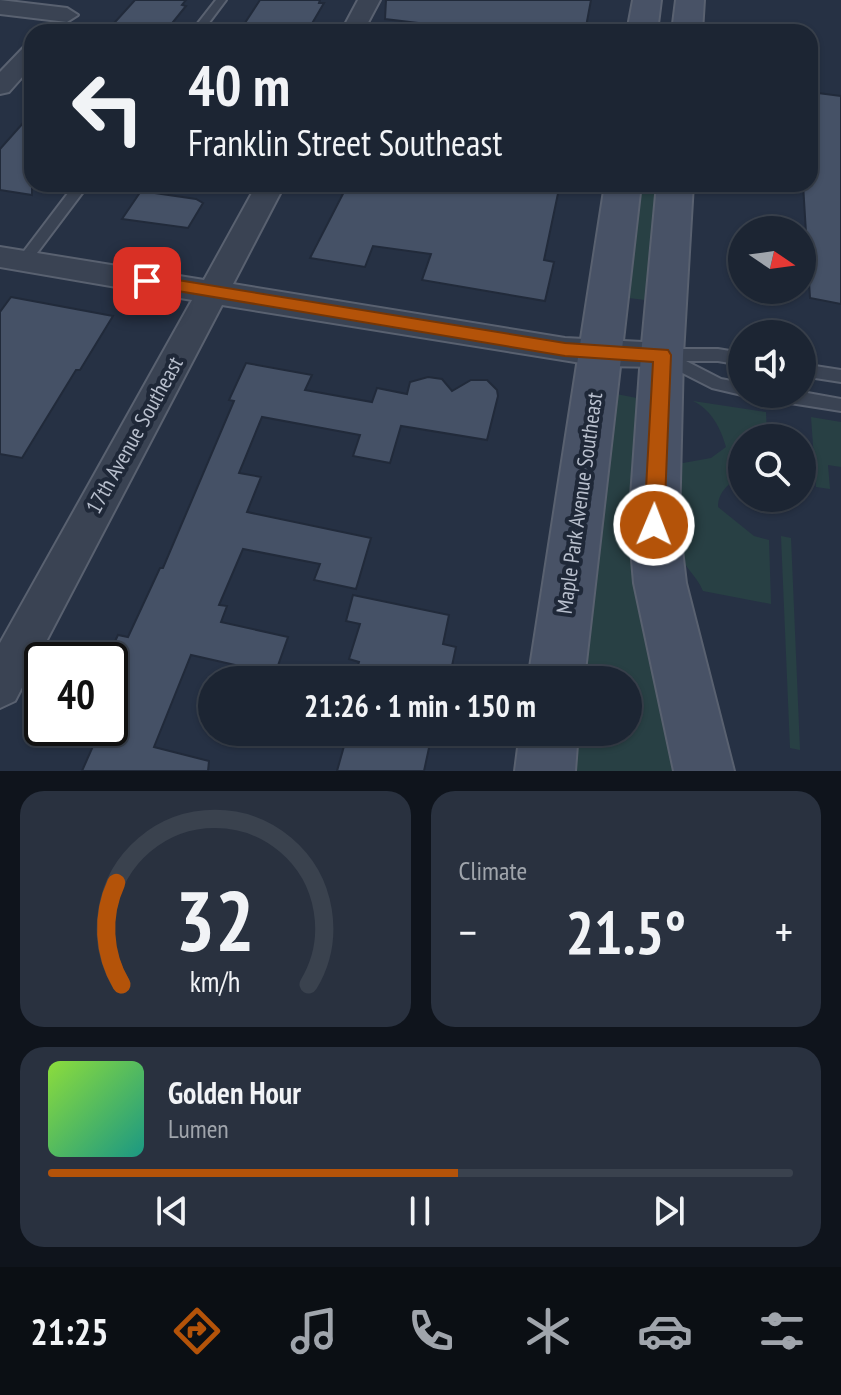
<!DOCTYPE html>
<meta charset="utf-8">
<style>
:root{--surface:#1c2533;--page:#29313f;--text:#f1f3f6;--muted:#a0a5ac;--line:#3a424e;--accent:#b45309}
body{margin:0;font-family:"PT Sans Narrow",sans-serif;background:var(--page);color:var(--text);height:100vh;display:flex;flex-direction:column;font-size:30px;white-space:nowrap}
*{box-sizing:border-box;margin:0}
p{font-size:26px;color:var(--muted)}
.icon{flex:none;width:44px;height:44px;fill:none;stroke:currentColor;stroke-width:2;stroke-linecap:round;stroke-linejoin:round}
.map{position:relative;height:771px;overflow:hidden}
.side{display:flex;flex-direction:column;gap:20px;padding:20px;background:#0f141c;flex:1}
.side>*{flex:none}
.banner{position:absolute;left:24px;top:24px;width:794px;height:168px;border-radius:24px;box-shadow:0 2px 6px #0004,0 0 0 2px var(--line);background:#1c2533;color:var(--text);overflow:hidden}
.needle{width:52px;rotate:103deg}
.controls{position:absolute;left:728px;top:216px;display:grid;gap:16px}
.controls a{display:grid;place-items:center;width:88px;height:88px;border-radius:50%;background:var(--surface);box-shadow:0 2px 6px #0004,0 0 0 2px var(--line);font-size:40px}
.speed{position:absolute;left:24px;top:642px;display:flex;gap:16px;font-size:40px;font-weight:700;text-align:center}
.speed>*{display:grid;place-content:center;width:104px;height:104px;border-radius:50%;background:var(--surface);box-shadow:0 2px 6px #0004,0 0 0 2px var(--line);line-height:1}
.speed .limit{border:4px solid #111;border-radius:12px;background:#fff;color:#111}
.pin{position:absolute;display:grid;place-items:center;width:68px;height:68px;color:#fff;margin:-34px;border-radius:16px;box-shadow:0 4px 12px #0006}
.me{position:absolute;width:88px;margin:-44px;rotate:1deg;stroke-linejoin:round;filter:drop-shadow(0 0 6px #0008)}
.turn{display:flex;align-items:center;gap:28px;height:168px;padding:0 32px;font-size:36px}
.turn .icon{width:104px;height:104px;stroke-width:2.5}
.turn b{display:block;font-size:56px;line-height:68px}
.big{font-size:60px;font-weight:700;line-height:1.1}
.side .card{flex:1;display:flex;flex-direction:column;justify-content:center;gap:12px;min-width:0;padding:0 28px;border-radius:24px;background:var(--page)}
.side .dial{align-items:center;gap:0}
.dial svg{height:208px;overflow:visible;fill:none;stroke:var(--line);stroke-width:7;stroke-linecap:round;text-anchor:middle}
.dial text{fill:var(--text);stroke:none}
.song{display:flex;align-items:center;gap:24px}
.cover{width:96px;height:96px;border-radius:12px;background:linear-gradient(135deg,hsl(90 70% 55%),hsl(170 70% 35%))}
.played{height:8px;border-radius:4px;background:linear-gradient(90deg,var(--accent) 55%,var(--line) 55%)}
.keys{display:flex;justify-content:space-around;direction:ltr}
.heat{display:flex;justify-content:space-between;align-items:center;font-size:44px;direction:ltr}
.side .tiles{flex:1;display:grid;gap:20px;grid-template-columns:1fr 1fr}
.card:last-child{grid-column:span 2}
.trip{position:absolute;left:198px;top:666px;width:444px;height:80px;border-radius:40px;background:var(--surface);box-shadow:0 2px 6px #0004,0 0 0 2px var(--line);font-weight:700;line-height:80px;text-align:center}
.tab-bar{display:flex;height:128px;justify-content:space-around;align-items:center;background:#0b0f14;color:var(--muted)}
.tab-bar .icon{width:56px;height:56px}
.tab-bar .active{color:var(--accent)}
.tab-bar b{font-size:36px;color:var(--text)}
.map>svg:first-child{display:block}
.green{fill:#284044}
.building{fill:#455166;stroke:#212a3a;stroke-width:2}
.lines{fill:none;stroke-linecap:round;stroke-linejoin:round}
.lane-casing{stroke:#596170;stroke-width:4}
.street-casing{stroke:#596170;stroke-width:4}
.secondary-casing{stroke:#596170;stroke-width:4}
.lane{fill:#3a4353;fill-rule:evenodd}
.street{fill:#3a4353;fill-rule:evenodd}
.secondary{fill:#485266;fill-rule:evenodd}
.route{fill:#b45309;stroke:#753606;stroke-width:2}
.labels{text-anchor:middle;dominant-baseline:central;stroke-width:8;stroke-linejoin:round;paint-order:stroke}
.street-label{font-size:22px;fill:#b8bfcd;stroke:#1f2838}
</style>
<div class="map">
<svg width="841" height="771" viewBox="0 0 841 771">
<rect width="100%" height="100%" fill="#263144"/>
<g class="green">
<path d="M634,184H662L653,301L621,297Z"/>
<path d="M611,393L642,399L676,771H562L567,732H628V680H574Z"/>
<path d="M693,401L766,412L767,438H742V477C729,482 718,492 718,507L754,536L769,540L771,604L703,591C696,574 682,566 677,548V459L683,463L711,458L726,447C721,429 712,410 693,401Z"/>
<path d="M811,417L841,422V467L828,465L830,489L816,487Z"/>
<path d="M781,536L791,538L800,750L790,748Z"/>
</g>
<g class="building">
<path d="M135,0H186L182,5L186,6L165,32H106Z"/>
<path d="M260,0H320L319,3H324L307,32H239Z"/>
<path d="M386,0H591L585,32H496L458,27L451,32H415L419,23L385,19Z"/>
<path d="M810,92L841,96V304L810,298L803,184H810Z"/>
<path d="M32,113V195L0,190V149Z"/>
<path d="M348,184H383L443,193L446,184H560L544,260L554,262L545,301L422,280L431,254L373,246L365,267L310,258Z"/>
<path d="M141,191L196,199L203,203L188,228L122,219Z"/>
<path d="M11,297L113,316L80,370H76L22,458L0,454V312Z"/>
<path d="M246,363L312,375L305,390L372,402L377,388L407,394L410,382L428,377L442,379L452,391L471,380H487L497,390L498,396L487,440L401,426L390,463L353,456L360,435L262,417L239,473L261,477L247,512L371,538L356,589L314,580L320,564L243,549L219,605L227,606L221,622L288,637L275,674L191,655L154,747L209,761L208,771H82L101,728H110V652L118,635L128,637L160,568H163L234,401L229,400Z"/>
<path d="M353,595L449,615L443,644L456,647L449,680H354L359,662L349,659L360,624L346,621Z"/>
<path d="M348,732L432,734L424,771H337Z"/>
</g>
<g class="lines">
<defs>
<g id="lane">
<path d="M216,0H226L202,32H191Z"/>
<path d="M75,184H89L28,265H18L16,262L18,259Z"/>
<path d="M668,349H718L742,353V365L718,361H686L721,379L742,383V394H746L742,395L712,388L657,360L655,356L657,352Z"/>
<path d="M802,364L841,370V382L802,376Z"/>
<path d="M802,392L841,399V411L771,400L765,398L763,394Z"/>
</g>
<g id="street">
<path d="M0,0L67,8L78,15L67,22L0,14Z"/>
<path d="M358,0H380L363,32H341Z"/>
<path d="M32,45V66L9,92L0,94V72L24,47Z"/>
<path d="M257,184H285L233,284L565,338L662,343L674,346L679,355L674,364L662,367L600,366L222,305L15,701L0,708V643L192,300L0,267V247L204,280Z"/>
</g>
<g id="secondary">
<path d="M633,0H661L657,32H627Z"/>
<path d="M676,0H704L702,32H672Z"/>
<path d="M605,184H641L584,680H528Z"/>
<path d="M657,184H693L683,355L679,525L686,583L734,771H674L634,583L629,525L641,355Z"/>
<path d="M520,732H578L575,771H515Z"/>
</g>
</defs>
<use href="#lane" class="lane-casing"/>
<use href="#street" class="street-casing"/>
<use href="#secondary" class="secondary-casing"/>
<use href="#lane" class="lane"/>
<use href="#street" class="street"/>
<use href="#secondary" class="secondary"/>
</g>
<path class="route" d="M147,275L565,343L668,350L671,355L664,525L661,532L654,534L647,532L644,525L653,362L565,356L142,285L139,281Z"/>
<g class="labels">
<g class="street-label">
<text transform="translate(134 435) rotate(-61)">17th Avenue Southeast</text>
<text transform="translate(579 503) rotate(-82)">Maple Park Avenue Southeast</text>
</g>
</g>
</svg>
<div class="controls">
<a><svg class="needle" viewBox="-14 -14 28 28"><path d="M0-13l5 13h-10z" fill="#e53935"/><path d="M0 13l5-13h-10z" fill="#a0a5ac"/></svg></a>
<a><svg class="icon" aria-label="sound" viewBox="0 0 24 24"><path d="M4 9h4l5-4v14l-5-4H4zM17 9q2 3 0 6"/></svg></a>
<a><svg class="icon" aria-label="search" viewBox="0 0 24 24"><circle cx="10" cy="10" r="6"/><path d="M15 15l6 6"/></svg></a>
</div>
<div class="speed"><div class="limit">40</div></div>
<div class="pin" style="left:147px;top:281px;background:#d93025"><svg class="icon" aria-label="arrive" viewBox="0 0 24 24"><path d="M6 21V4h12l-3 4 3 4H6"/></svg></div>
<svg class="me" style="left:654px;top:525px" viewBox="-20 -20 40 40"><circle r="17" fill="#b45309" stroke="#fff" stroke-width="3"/><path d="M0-11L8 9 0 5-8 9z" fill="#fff"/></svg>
<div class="trip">21:26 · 1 min · 150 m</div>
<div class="banner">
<div class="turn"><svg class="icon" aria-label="left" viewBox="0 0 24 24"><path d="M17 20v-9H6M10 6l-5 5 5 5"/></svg><div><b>40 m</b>Franklin Street Southeast</div></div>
</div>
</div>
<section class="side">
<div class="tiles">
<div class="card dial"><svg viewBox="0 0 100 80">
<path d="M14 69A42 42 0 1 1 86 69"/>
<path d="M14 69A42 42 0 0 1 12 30" stroke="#b45309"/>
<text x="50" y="56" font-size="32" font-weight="700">32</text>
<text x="50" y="72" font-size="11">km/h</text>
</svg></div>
<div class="card"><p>Climate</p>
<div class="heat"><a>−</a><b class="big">21.5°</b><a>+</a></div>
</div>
<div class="card">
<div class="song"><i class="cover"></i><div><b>Golden Hour</b><p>Lumen</p></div></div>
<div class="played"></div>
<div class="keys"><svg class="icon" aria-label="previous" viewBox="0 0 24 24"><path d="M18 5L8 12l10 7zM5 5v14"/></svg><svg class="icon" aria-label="pause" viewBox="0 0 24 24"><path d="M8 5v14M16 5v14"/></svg><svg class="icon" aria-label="next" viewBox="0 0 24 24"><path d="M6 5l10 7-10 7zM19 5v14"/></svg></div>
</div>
</div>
</section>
<nav class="tab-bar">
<b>21:25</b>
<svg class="icon active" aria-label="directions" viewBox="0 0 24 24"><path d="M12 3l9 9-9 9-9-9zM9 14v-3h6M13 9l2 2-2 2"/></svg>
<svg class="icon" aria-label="music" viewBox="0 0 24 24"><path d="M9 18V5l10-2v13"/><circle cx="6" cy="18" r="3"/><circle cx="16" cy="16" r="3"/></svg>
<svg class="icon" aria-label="phone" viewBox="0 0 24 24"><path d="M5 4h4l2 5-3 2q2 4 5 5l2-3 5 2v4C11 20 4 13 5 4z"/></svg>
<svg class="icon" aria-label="climate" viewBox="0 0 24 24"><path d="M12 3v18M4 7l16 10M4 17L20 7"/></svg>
<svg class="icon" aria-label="car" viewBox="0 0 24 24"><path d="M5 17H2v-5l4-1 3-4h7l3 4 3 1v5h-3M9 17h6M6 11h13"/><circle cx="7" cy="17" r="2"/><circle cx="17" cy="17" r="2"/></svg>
<svg class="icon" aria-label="filters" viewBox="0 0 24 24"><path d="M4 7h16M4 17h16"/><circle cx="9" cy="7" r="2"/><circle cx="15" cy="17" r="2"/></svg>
</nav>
